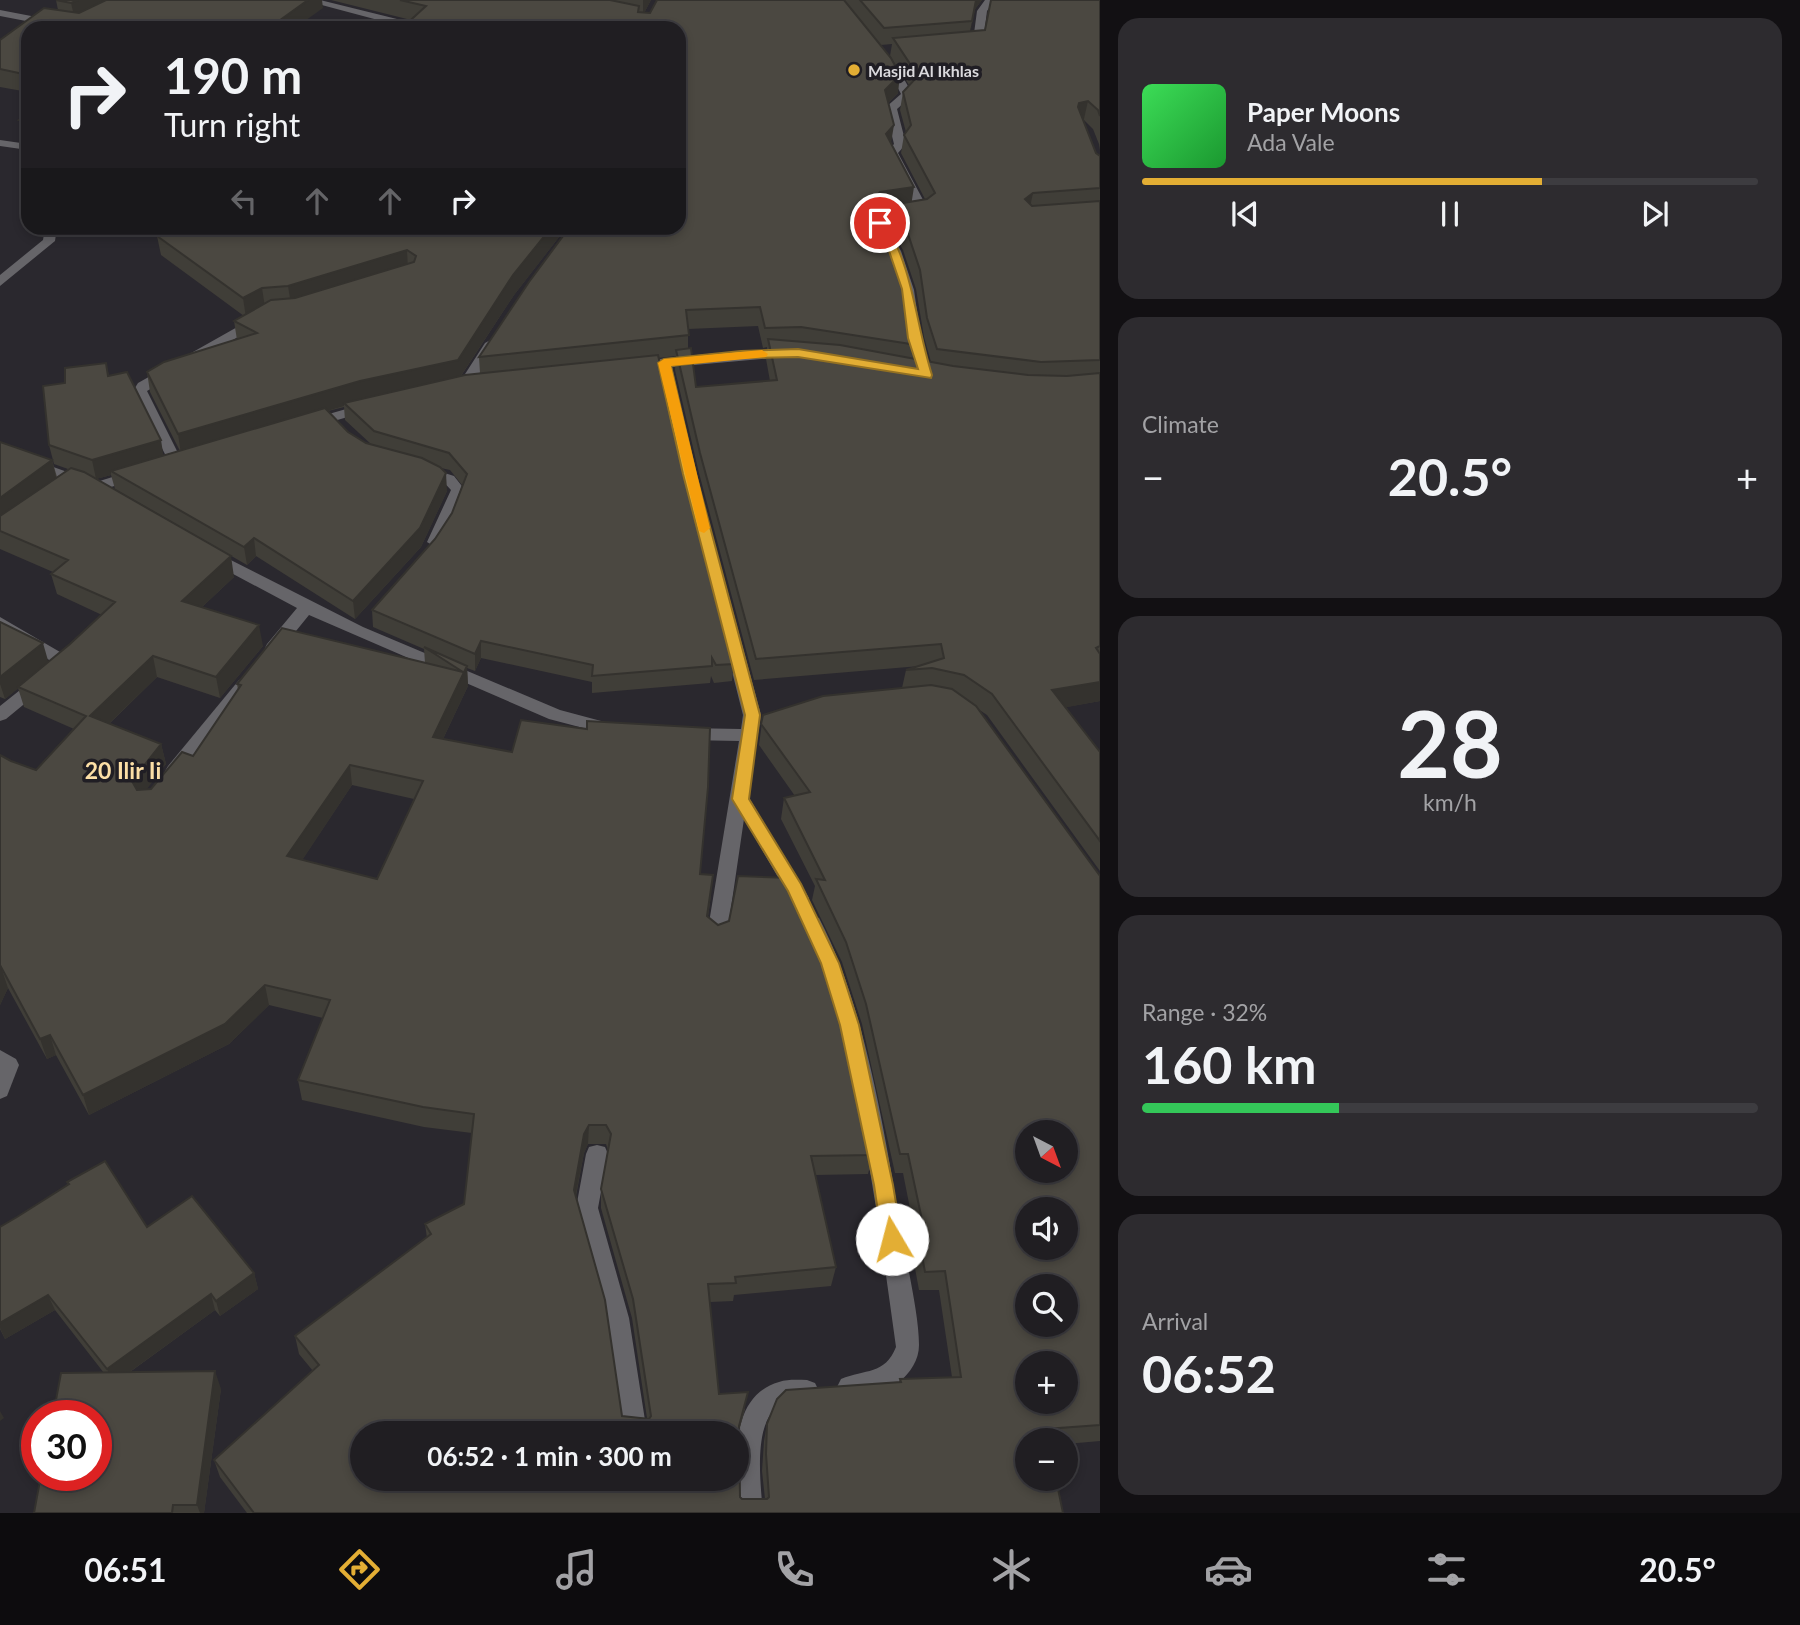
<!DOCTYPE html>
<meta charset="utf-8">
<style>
:root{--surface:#201e22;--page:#2d2b2f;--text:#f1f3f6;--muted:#a2a2a5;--line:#3d3c40;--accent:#e3ae34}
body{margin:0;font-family:Lato,sans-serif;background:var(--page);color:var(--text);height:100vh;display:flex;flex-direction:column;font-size:26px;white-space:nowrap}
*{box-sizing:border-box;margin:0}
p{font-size:23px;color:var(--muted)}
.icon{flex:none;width:38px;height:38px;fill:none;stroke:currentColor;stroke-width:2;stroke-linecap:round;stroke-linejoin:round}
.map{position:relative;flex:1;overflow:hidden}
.drawer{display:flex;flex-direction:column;gap:18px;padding:18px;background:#121013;width:700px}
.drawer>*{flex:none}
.guide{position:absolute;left:21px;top:21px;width:665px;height:214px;border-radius:21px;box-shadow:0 4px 10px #0003,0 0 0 2px var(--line);background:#201e22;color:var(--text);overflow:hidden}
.needle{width:46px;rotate:139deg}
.fabs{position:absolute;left:1015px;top:1120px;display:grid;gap:14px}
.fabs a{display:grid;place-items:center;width:63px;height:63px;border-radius:50%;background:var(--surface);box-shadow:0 4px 10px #0003,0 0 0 2px var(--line);font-size:35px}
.speed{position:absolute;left:21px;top:1400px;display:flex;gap:14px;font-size:35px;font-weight:700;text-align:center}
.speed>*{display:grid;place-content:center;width:91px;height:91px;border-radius:50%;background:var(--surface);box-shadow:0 4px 10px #0003,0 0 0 2px var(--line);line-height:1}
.speed .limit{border:10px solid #d22;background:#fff;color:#111}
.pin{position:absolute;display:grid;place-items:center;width:60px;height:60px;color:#fff;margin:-30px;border:4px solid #fff;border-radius:50%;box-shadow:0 2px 7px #0007}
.me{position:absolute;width:77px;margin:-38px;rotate:352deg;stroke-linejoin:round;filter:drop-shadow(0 0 5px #0008)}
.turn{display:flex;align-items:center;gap:24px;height:147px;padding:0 28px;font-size:32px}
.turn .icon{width:91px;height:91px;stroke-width:2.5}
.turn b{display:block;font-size:49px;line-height:60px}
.lanes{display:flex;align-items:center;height:66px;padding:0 28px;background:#0003;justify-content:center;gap:35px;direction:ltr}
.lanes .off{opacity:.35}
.big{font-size:52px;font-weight:700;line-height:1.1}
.drawer .tile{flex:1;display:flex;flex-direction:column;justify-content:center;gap:10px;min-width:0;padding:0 24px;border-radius:21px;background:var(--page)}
.drawer .dial{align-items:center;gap:0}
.dial b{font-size:91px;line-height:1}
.song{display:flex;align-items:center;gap:21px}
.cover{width:84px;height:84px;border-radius:10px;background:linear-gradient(135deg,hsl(130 70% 55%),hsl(130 70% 35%))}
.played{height:7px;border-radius:4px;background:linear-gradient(90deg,var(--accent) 65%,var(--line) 65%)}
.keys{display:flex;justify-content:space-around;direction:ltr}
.heat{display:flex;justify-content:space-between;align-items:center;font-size:38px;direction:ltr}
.charge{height:10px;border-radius:5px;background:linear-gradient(90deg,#34c759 32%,var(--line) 0)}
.trip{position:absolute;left:350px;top:1421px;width:399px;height:70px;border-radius:35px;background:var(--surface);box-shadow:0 4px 10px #0003,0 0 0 2px var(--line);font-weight:700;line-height:70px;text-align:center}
.tabs{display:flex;height:112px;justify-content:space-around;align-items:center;background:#0d0c0e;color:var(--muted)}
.tabs .icon{width:49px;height:49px}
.tabs .selected{color:var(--accent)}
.tabs b{font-size:32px;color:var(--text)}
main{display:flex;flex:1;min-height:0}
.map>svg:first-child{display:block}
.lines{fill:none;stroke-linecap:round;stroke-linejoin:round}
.street{fill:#666569;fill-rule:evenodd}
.wall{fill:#403e38;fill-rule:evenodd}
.shaded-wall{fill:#34322e}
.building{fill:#4b4841;stroke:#34322e;stroke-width:2;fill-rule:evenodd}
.route{fill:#e3ae34;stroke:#947122;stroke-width:2}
.slow{fill:#f59e0b}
.poi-dot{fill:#e3ae34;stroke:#201e24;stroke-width:2.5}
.labels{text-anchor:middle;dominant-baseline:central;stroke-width:7;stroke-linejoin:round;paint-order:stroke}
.far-poi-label{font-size:16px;font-weight:bold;fill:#dad9dd;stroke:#201e24;text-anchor:start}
.quarter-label{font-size:23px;font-weight:bold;fill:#fcdfa6;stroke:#201e24}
</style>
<main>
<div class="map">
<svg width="1100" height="1513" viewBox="0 0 1100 1513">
<rect width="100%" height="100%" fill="#2a282e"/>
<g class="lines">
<g class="street">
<path d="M303,0H320L401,20L406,24L404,28H394L393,24Z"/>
<path d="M985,0H995L987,11L983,43L964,48V44L973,41L977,11Z"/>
<path d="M0,10L52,20L57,23L52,26L0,16Z"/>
<path d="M886,61L900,72L913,95L897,109L906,144L898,153L929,211L923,215L884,222L901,251L914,290L921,338L933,375L926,379L919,375L907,338L900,290L889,251L872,221L878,214L915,208L886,153L894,144L885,108L901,94L891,75L881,64Z"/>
<path d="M0,140L28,144V150L0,146Z"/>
<path d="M40,228H52L56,234L55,241L0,286V275L43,240L44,234Z"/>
<path d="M255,317L262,321L260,324L147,391L183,463L176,467L171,466L133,391L138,383Z"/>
<path d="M492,339L499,343L472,385L465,389L460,388L458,385L485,343Z"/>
<path d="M789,349L794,350V356L672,367L696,474L761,715L748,796L809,898L807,903L800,905L793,903L744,819L727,935L724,940L717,943L710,940L707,935L739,741L686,740L677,734L686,728L741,729L743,715L682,474L658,369L636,371L629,367C642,356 765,350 789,349Z"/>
<path d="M367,403L374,407L372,410L313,427L306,423L308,420Z"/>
<path d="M0,448L87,479L89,482L87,485H77L0,457Z"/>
<path d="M426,467L454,476L465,490L443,542L435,547L427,542L451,490C442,478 428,480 419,471L421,468Z"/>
<path d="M135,470L140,472L142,475L140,478L95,492L88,487L90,484Z"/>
<path d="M213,551L363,627L560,710L616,725L619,729L610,735L549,719L309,615L279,652H267L265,648L267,644L297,608L207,560L205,556Z"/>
<path d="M0,617L72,659L74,663L6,719L0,721V706L54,663L0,629Z"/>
<path d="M245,678L251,680L253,684L251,688L180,776H168L165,771L168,766L239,680Z"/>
<path d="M812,916L819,918C867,1010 885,1138 903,1240C908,1270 919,1316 919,1345C919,1380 871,1407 841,1395L837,1387L841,1379C865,1369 885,1375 896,1347C876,1205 859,1057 802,923L805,918Z"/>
<path d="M0,1050L16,1059L19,1065L7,1096L0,1099Z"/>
<path d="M597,1145L605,1147L608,1154L598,1208L629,1318L647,1433H623L607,1318L576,1208L586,1154L589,1147Z"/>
<path d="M807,1380L815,1383L819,1391L815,1399C805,1403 793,1400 783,1404C751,1417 761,1486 763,1513H739C736,1471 726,1397 779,1382C788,1379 798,1380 807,1380Z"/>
</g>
</g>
<g class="wall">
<path d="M56,0L323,8L28,28V92L0,87V40L58,10Z"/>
<path d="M331,0H651L644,13H650L657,0H982L975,9L970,31L985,30L1100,0V150L1099,144L1093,129L1083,119L1096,153L1100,156V701L1066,707L1100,752V871L987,715L978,709L1100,876V1441L1066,1444V1440H1027L1063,1513H247L220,1477L214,1460L313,1371L299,1354L295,1336L427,1238L425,1224L464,1204L472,1133L424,1127L302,1100L298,1080L323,1018L269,1005L229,1044L89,1115L56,1055L47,1059L8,988L0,1005L11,761L36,770L74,729L24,707L18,688L5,699L0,697V622L49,662L70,644L102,615L57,594L51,574L53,572L0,549V442L52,460L57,477L68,469L54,464L49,445L65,383L106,363L109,376L163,455L180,451L150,392L147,372L237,340L234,321L244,316L161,255L157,236L171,228H566L514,295L461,376L480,373L479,357L679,228V28H402L411,20ZM892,44L890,56L909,85L903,92L900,110L906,132L904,135L901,153L925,199L912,201L891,143L888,103L898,93L881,45ZM890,209L888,224L903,250L916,289L924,337L931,362L914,358L917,345L878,211ZM758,326L763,348L767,347L766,359L770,381L696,387L688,349V329ZM676,356L675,370L699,473L754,680L920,666L906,670L902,688L763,715L759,745L795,796L784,798L781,819L815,886L812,900L842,962L862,1024L895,1173H903L916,1239L912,1252L919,1290H939L952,1377L900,1379L899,1382L767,1424L764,1441L762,1471L765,1499H742L740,1497L739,1431L745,1409L719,1394L710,1302L733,1301L734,1295L831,1286L836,1267L815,1175L868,1174L873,1155L708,917L711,895L700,874L443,739L468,686L467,668L475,671L481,658L592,682V693L710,683L711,676L714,683L732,681L734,664L681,458L658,358ZM344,407L345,420L372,445L366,443L348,432L328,411ZM441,468L450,470L462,485L452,513L435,539L372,610L373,627L424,649L425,663L237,684L238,690L193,756L151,789H146L166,764L161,744L109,724L157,677L220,698L263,646L202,607L234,577L96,479L111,475L115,489L247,565L256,556L355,619L421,547L447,491ZM352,785L414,799L377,879L302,860ZM588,1144H606L608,1150L601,1189V1208L632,1318L647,1418L622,1416L576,1196L584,1153Z"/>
<path d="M28,114V140L23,139L19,120Z"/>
<path d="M0,1227H147L254,1273L258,1289L220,1316L215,1310L130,1372L221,1389L204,1513H34L104,1373L55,1310L5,1339L0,1329Z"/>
</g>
<g class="shaded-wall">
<path d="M78,0H122L75,20L71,3Z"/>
<path d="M308,0H322L323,8L295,28H269Z"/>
<path d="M643,0H651L643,15Z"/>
<path d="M976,0H982L975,9L969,39Z"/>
<path d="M900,75L898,93L882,109L885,90Z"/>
<path d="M1088,101L1084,119L1075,122L1079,103Z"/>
<path d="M894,125L891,143L886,134Z"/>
<path d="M914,187L911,206L891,205L890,209L878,211L872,202L880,192Z"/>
<path d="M1033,193L1029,212L1025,199Z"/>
<path d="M551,228H566L514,295L458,380L344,403V406L181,454L178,434L513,275Z"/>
<path d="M407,250L408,269L291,305L288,286Z"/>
<path d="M262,288L265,307L246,318L243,298Z"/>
<path d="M161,440L164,459L111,471V475L96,479L92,460Z"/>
<path d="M52,460L57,481L0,523V498Z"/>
<path d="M446,473L447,491L421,547L355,619L353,601Z"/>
<path d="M254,538L256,556L247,565L244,547Z"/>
<path d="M231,556L234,577L186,622L182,601Z"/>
<path d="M259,625L263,646L220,698L216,677Z"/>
<path d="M481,641V658L475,671V654Z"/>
<path d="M43,643L49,664L5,699L0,684V677Z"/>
<path d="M153,656L157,677L95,737L90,716Z"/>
<path d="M467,666L468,686L434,758L433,737Z"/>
<path d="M1100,682V701L1047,711L1052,690Z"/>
<path d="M161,744L166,764L137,802L132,781Z"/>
<path d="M350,765L352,785L291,877L287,856Z"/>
<path d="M1,967L8,988L0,1005V969Z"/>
<path d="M265,985L269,1005L229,1044L89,1115L83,1095Z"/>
<path d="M50,1035L56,1055L47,1059L40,1039Z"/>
<path d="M589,1125L588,1144L584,1153L573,1209L574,1190L584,1134Z"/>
<path d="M254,1273L258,1289L220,1316L216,1301Z"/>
<path d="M211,1294L215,1310L113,1384L107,1369Z"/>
<path d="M48,1295L55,1310L5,1339L0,1328V1323Z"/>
<path d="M215,1371L221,1389L204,1513H200L197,1505Z"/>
<path d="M0,1411L4,1418L0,1421Z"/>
</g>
<g class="building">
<path d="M56,0H78L71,3Z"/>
<path d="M106,0H308L269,28H28V75L0,69V40L44,8L79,13Z"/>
<path d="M400,0H610L639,6L638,12L650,13L657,0H844L891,58L900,75L885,90L894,125L886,134L914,187L880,192L872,202L894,246L917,345L801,327L765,328L760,307L686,310L689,335L479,357L529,282L569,228H679V28H494L463,23L458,28H402L426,6Z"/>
<path d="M860,0H976L972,21L884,28Z"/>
<path d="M991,0H1100V116L1098,110L1088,101L1079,103L1078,107L1096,153L1100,156V188L1033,193L1025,199L1032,206L1100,201V360L1041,362L937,349L927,318L920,270L907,231L891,205L927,199L935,193L904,135L911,125L903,92L918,76L893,38L985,30Z"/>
<path d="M28,114V122L19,120Z"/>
<path d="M173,228H551L513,275L458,360L360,381L178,434L147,372L164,362L257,333L234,321L271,300L295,298L414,262L416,256L407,250L288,286L262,288L243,298L157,236Z"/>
<path d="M768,339L840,345L953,366L1028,375L1067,376L1100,373V646L1096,648L1100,654V682L1052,690L1100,752V841L992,694L964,675L932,668L906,670L944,658L941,644L756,659L700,453L676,350L691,348L696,387L777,380Z"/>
<path d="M658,355L681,458L734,664L716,665L712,658V666L592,676L593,665L481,641L475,654L372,610L435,539L452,513L467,474L449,453L374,431L344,403L465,375Z"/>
<path d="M106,363L108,376L127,372L161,440L92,460L49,445L43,386L65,383V368Z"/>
<path d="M325,408L348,432L366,443L422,458L440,467L446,473L420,528L353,601L254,538L244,547L111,471Z"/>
<path d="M0,442L52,460L0,498Z"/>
<path d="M71,468L84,472L231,556L182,601L259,625L216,677L153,656L90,716L161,744L132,781L137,790L151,789L182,752L193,756L241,685L237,684L282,628L463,672L424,647L467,666L433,737L512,752L521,720L587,729V721L710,728L708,787L700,874L713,875L707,916L718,925L729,921L738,876L791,878L821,944L840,1006L873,1155L811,1156L836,1267L735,1277L736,1283L708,1284L719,1394L748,1392L739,1426L740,1497L742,1499H767L769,1497L766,1454L767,1424L777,1399L786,1390L901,1382L900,1379L961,1377L945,1271L925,1272L918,1234H925L908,1154H900L866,1004L846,942L816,879L825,880L784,798L810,792L761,724L763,715L823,696L931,685L952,689L976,706L1100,876V1425L1046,1429L1048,1440H1027V1479H1056L1063,1513H254L214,1460L319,1365L295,1336L431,1234L425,1224L464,1204L474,1114L423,1107L298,1080L330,1000L265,985L225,1024L83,1095L50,1035L40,1039L1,967L0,969V755L11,761L36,770L86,716L18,687L70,644L115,602L51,574L68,560L0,531V516ZM350,765L423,781L377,879L287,856ZM589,1125H606L611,1134L601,1189L633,1299L651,1416L649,1419L622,1416L605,1300L574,1190L584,1134ZM1027,1132H1066V1171H1027ZM1027,1209H1066V1248H1027ZM1027,1286H1066V1325H1027ZM1027,1363H1066V1402H1027ZM362,1433H737V1479H362Z"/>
<path d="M0,622L43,643L0,677Z"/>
<path d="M105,1161L147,1227L192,1196L254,1273L216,1301L211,1294L107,1369L48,1295L0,1323V1227L17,1217L69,1184L67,1182Z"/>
<path d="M215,1371L197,1505H173L172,1513H34L41,1475H96V1416H53L61,1373Z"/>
</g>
<path class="route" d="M876,221H884C914,270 915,321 932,375L931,378L798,357L741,358L671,366L696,474L760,715L749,799L801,884L839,963L859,1025L893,1185L902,1239L899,1245L892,1248L885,1245L882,1239L874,1185L840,1025L821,963L788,891L732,799L745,715L683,474L658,363L664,359L741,351L798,349L918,369L908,338L902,289L889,251L874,223Z"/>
<path class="slow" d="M762,350L768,354L766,357L671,366L710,528L704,533L699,531L658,363L664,359Z"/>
<circle class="poi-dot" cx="854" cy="70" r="7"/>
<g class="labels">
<g class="far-poi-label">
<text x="868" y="70">Masjid Al Ikhlas</text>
</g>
<g class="quarter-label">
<text x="123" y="770">20 Ilir Ii</text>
</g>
</g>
</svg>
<div class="fabs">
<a><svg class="needle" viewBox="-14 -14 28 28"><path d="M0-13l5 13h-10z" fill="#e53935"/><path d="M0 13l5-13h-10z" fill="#a2a2a5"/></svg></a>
<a><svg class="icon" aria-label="sound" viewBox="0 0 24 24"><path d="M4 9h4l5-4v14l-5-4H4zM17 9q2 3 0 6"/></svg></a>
<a><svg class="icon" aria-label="search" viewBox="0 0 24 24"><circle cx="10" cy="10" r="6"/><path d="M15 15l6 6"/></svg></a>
<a>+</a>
<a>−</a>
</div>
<div class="speed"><div class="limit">30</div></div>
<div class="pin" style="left:880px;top:223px;background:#d93025"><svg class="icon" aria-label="arrive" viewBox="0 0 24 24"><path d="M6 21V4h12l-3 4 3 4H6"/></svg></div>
<svg class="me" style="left:892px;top:1239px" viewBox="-20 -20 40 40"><circle r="19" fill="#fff"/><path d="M0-13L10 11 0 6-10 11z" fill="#e3ae34"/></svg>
<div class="trip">06:52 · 1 min · 300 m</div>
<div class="guide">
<div class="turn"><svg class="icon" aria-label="right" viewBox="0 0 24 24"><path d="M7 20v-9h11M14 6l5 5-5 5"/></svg><div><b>190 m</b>Turn right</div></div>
<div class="lanes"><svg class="icon off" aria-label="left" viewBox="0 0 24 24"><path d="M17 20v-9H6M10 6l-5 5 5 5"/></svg><svg class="icon off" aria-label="ahead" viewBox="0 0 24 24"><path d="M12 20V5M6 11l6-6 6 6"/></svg><svg class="icon off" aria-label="ahead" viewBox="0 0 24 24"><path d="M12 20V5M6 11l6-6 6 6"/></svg><svg class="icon" aria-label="right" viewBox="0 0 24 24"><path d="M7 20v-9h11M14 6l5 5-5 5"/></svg></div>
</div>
</div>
<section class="drawer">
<div class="tile">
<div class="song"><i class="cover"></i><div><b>Paper Moons</b><p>Ada Vale</p></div></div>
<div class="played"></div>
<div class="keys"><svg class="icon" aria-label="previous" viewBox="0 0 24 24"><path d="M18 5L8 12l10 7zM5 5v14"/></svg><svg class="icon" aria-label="pause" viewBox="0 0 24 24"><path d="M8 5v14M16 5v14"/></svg><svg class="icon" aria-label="next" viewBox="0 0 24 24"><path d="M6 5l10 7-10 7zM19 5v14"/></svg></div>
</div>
<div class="tile"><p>Climate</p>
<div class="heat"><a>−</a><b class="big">20.5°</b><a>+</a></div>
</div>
<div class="tile dial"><b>28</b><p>km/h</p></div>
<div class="tile"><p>Range · 32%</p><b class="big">160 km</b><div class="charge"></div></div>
<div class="tile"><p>Arrival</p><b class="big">06:52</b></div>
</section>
</main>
<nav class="tabs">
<b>06:51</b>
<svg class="icon selected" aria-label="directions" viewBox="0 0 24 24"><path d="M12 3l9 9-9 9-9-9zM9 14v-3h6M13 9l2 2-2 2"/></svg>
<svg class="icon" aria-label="music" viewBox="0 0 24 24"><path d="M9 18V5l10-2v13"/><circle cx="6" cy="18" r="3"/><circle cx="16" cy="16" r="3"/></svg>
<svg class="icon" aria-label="phone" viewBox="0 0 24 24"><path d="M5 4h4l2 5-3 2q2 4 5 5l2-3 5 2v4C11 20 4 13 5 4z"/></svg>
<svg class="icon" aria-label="climate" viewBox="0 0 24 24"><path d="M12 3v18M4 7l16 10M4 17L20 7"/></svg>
<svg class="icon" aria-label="car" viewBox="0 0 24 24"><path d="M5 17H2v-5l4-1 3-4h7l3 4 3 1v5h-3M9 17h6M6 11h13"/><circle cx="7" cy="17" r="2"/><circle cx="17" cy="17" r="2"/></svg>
<svg class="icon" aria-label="filters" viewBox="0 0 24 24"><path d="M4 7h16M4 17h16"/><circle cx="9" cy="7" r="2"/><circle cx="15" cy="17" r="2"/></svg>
<b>20.5°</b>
</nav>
